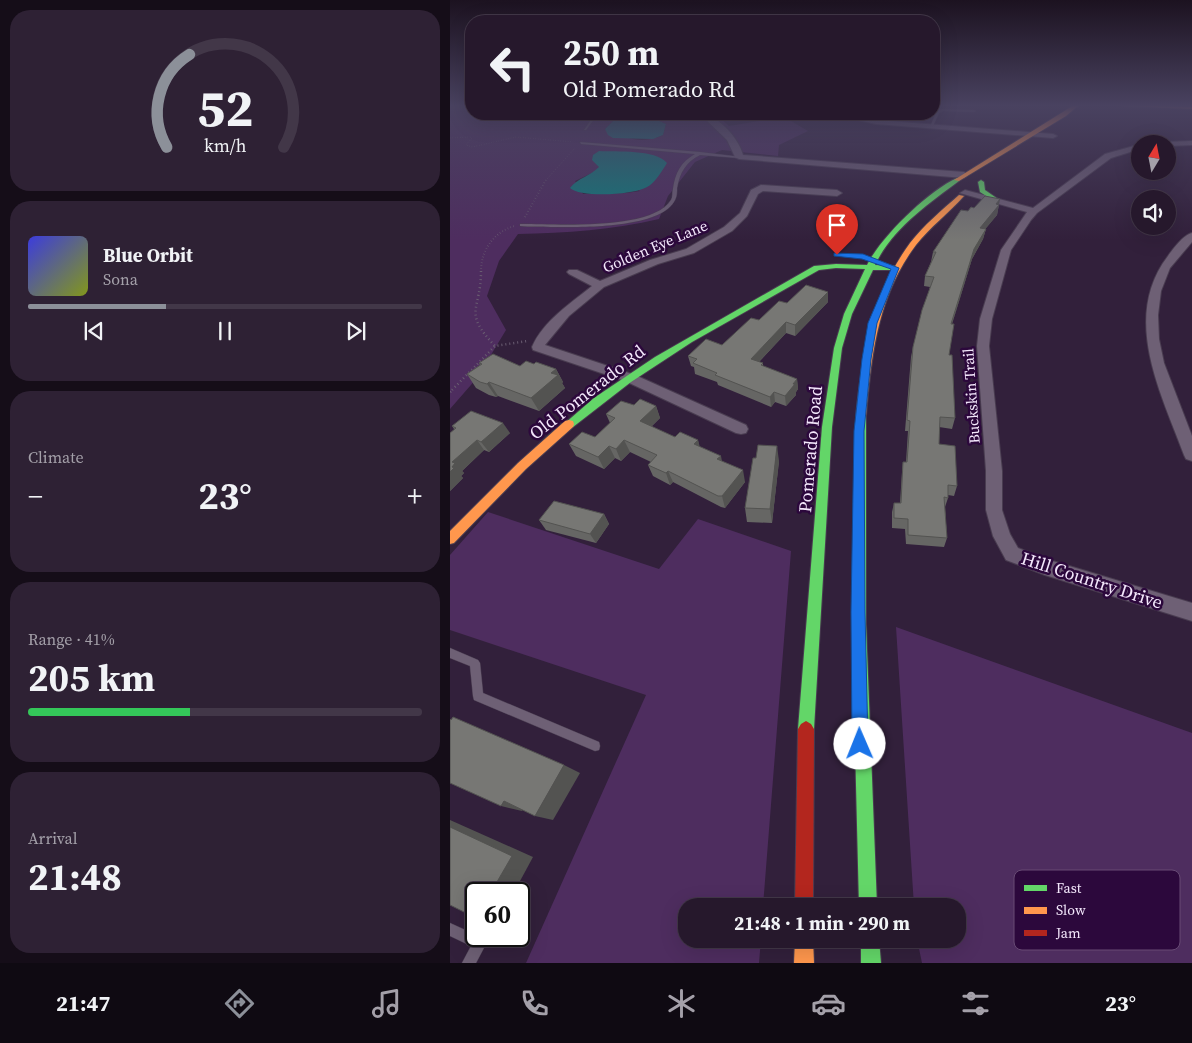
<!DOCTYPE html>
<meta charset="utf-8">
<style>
:root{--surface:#26182c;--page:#2e2134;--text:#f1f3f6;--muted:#a4a0a9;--line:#423748;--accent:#8c9099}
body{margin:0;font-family:"Source Serif 4",serif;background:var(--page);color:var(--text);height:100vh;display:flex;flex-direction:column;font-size:19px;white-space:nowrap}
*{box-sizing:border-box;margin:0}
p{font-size:16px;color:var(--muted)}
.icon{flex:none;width:28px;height:28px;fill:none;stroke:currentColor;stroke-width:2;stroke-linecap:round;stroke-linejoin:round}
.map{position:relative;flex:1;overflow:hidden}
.sheet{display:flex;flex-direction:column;gap:10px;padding:10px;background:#150d18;width:450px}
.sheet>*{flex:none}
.guide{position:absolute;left:15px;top:15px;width:475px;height:105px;border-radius:20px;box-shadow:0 5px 20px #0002,0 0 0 1px var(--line);background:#26182c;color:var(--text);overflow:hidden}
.needle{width:32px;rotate:10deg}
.fabs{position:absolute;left:681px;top:135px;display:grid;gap:10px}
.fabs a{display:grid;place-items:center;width:45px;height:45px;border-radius:50%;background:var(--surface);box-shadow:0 5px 20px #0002,0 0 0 1px var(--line);font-size:25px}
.speed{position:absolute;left:15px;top:882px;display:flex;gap:10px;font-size:25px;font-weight:700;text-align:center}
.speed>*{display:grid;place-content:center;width:65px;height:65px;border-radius:50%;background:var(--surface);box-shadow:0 5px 20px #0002,0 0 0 1px var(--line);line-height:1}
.speed .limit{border:2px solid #111;border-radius:8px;background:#fff;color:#111}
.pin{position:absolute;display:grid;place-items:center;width:42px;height:42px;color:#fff;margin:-51px -21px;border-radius:50% 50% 50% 0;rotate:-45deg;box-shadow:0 0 5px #0007}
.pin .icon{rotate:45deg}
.me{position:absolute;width:55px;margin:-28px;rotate:359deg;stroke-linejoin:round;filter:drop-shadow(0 0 4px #0008)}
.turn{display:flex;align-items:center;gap:18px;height:105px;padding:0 15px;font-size:22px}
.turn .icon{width:65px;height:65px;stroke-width:2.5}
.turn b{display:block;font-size:35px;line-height:42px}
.big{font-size:38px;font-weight:700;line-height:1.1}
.sheet .card{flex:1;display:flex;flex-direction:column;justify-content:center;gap:8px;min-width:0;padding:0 18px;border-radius:20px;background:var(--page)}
.sheet .dial{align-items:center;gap:0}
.dial svg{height:130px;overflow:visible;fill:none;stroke:var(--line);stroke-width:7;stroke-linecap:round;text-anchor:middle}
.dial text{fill:var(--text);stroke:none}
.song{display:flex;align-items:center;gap:15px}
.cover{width:60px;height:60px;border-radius:8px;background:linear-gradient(135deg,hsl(240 70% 55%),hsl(70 70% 35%))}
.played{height:5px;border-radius:2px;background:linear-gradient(90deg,var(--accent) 35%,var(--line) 35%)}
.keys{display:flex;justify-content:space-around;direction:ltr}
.heat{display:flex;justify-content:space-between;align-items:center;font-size:28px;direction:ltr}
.charge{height:8px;border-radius:4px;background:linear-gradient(90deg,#34c759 41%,var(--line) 0)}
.trip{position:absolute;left:228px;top:898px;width:288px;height:50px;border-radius:20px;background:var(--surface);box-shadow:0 5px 20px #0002,0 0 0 1px var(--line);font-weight:700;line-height:50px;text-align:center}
.tabs{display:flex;height:80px;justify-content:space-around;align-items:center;background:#0f0a12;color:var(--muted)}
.tabs .icon{width:35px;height:35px}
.tabs .on{color:var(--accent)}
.tabs b{font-size:22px;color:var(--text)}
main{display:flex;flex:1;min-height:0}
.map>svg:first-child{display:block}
.green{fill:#4e2d5f;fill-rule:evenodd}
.water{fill:#107c7d}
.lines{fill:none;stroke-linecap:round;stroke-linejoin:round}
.lane-casing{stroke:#493c50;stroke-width:1}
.street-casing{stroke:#493c50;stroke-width:2}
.fast-casing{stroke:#493c50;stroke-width:2}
.slow-casing{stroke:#493c50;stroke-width:2}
.jam-casing{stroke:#493c50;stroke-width:2}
.path-far3{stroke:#695c71;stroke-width:1;stroke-dasharray:0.5 2;stroke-linecap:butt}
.path-far2{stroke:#695c71;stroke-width:2;stroke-dasharray:0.5 2.5;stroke-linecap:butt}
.path-far1{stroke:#695c71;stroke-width:2.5;stroke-dasharray:1 3;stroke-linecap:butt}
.path{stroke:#695c71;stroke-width:3;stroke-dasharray:1 4;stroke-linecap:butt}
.lane{fill:#6e6075;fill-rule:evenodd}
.street{fill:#6e6075;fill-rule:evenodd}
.fast{fill:#63d668;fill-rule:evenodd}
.slow{fill:#ff974d;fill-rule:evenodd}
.jam{fill:#b3261e;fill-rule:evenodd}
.wall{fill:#666664}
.shaded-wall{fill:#535351}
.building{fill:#777774;stroke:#535351}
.route{fill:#1a73e8;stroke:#114b97}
.labels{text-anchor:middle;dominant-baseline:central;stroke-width:5;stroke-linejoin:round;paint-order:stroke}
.far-street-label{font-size:15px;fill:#f3e7fb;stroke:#2c083c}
.street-label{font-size:18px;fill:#f3e7fb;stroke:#2c083c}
.key{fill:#2c083c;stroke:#684b75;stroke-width:1}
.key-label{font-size:14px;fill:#f3e7fb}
</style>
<main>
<section class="sheet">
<div class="card dial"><svg viewBox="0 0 100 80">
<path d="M14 69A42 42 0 1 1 86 69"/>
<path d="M14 69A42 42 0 0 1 28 12" stroke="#8c9099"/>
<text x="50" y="56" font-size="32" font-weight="700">52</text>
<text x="50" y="72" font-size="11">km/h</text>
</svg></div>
<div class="card">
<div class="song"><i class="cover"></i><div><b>Blue Orbit</b><p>Sona</p></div></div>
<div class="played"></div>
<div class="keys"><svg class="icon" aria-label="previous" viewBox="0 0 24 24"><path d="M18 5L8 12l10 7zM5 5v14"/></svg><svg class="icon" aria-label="pause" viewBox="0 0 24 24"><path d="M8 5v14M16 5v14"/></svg><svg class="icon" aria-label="next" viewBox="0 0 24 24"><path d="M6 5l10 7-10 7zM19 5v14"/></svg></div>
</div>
<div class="card"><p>Climate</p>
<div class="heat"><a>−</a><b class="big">23°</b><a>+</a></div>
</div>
<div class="card"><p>Range · 41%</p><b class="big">205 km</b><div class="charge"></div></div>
<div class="card"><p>Arrival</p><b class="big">21:48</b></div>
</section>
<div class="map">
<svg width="742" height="963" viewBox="0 0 742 963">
<rect width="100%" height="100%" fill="#32203b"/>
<g class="green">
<path d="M0,105H21V114H165V119L155,129C175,138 192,145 213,135L216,124L193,114H265L279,126L334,117L358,131L329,145L328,156L272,150L245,162L218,196L209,219C163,230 116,233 68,234L49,261L37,296L56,330L27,378L0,409ZM146,164L190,191L176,193L133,194L125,181L144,172L150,167Z"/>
<path d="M38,512L209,569L248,519L341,551L313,906H236V939H311L309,963H76L196,695L0,630V555Z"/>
<path d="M446,627L742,733V963H472L467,939H506V906H464Z"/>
</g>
<g class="water">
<path d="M165,114C189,114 195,114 216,124L213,135L203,139L163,138L158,135L155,129L165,119Z"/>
<path d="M149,151C167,152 205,149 217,163C212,171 205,183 197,187C184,195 130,198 120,188C128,178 140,176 149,167L142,160L143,155Z"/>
</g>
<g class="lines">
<defs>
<g id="lane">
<path d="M492,109L524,110L526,111L524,112L493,111L489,113L483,126L480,127L487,111Z"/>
<path d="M145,114H148L136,130H134Z"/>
<path d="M130,142L250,152L291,157L289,158L250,155C236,162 230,172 227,188C227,192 227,196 225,200C211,229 130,227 101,227C91,226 80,227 70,226V224H72C105,224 202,231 221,200C223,197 222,192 223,189C225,173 231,162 245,154L131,144Z"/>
<path d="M0,648L28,660L30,663L33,693L149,742L150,746L149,750L145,751L24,700L23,696L20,666L0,658Z"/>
<path d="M0,923L35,939L36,944L26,963H12L21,946L0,936Z"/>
</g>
<g id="street">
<path d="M250,114C267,114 289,138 293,155L514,172L518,175L514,178L289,159L285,157L277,140Z"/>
<path d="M381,114H395L426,120L603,134L607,136L603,138L426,124Z"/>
<path d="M742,141V145L718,146V144H708L712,142Z"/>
<path d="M691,144L690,149L661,158L587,213L581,220L561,250L542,319L539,346L552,471V510L560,534L568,548L596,559L742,603V621L595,575L556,560L543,536L536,510V471L527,346L530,319L551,250L577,212L510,193L515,190L583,208L655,154Z"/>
<path d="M311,185L387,190L392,193L387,196L313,191L308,194L297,216L282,231L244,253L208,264L154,287L119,316L95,345L185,375L296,425L298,429L296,433L291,434L286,433L175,381L83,350L82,347C93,321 121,303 142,286L119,274L117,272L119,270H127L150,281L200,260L236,249L274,227L290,213L301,190Z"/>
<path d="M742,233V242L720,268L711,291L708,315L709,339L714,363L742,436V461L736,459L734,455C711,393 671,317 718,256C723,249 733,235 742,233Z"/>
</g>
<g id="fast">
<path d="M507,178L509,179V181C478,204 442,229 425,265L445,266L449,268L445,270H423L402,314L392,348L382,427L364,729L361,734L356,737L351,734L348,729L372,427L384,348L394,314L415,269L386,268L369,270L242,342L181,382L123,427H115L114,424L144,398L205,357L364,266L386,264L417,265C431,237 478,191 507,178Z"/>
<path d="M531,180L534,182L535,190L548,199V201H544L530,192L528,182Z"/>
<path d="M411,412L416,416V624L427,906H409L402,624L406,416Z"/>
<path d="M411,939H429L431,963H411Z"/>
</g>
<g id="slow">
<path d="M624,105H629L616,116L509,181L504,180Z"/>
<path d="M671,105L742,107V109L673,106Z"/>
<path d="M509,195L514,196C499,213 480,227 466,245C428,295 421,356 416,416L411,420L407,419L406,416C412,354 422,295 460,243C474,225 492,210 509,195Z"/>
<path d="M119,420L123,421L124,424L123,427L76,469L4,543L0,544V531L68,463L115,421Z"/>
<path d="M345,939H363L364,963H344Z"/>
</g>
<path id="jam" d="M356,721L361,724L364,729L363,906H345L348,729L351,724Z"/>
</defs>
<use href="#lane" class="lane-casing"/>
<use href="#street" class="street-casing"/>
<use href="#fast" class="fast-casing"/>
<use href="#slow" class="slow-casing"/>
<use href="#jam" class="jam-casing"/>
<g class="path-far3">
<path d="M0,138L20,137L22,138L16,145L22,147L66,137L123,142"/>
<path d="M97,179L125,148"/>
</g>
<g class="path-far2">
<path d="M75,217L97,178"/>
<path d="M31,272C31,250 43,233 64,226"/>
</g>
<g class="path-far1">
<path d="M31,271C31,311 12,311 45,346"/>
<path d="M2,390L45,346L77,341"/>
</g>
<path class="path" d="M0,392L3,389"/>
<use href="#lane" class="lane"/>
<use href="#street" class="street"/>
<use href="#fast" class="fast"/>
<use href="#slow" class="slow"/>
<use href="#jam" class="jam"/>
</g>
<g class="wall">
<path d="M550,199L547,215L535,229H536L533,239L522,259L502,324L499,355L505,418L502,429L489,427V444L507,486L504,496L498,495V498L495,507L497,538L494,547L456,544L455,529L442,528V512L444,503H450L452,472L453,462H456L458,431H455L461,357L463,347L480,287L474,286L475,276L481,262L483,252L518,211L524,208Z"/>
<path d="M378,292V302L345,336L336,333L309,362L313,363V366L347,379L348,389L346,392V395L336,406L325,402L321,407L268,385L267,382L245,374L244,367L241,366L238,356L272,345L337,303Z"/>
<path d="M29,363L70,366L84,364L106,369L113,382L112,383L115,388L89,411L48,396L46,397L39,395L26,388L17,374L30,365Z"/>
<path d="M184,405L206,406L210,418L201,427L225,437L248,440L249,447L272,461L295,482L275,508L271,507L223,482L220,485L203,476L198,465L201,462L180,452L171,461L165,458L154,469L126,456L119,444L145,437L160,423L156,414Z"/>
<path d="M2,426L60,433L39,452L34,450L12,471L14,473L11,476L13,478L0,491L4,429Z"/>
<path d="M329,461L322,523L297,522L295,508Z"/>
<path d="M154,514L159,524L146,543L96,530L89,520Z"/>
</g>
<g class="shaded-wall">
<path d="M550,199L547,215L528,238L530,228Z"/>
<path d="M536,229L533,239L522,259L499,334L524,249Z"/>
<path d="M378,292V302L345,336V325Z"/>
<path d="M336,322V333L302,369L301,359Z"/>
<path d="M106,369L113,382L112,383L115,388L89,411L81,398L101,373Z"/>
<path d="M347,379L348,389L346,392V395L336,406L335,396Z"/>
<path d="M39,382L48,396L46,397L37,384Z"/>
<path d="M324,392L325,402L321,407L320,397Z"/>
<path d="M206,406L210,418L194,433L190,421Z"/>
<path d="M53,423L60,433L39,452L31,442Z"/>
<path d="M27,440L34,450L12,471L14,473L11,476L13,478L0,491V472L2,467V462Z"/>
<path d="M174,440L180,452L171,461L166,449Z"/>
<path d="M248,440L251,451L244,444Z"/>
<path d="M159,446L165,458L154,469L148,457Z"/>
<path d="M327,446L329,461L322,523L320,509Z"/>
<path d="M271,456L273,467L267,459Z"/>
<path d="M293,470L295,482L275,508L272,496Z"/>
<path d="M218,471L223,482L220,485L216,473Z"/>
<path d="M154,514L159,524L146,543L140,534Z"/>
<path d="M114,765L130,773L103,820L85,816Z"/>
<path d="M54,801L74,806L72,811L51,806Z"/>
<path d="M0,820L83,857L63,894H40L0,827Z"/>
</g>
<g class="building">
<path d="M535,196L550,199L546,204L549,205L530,228L536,229L524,249L501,324H504L499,355H502L505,418L490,417L489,444L505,446L507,486L498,485V498L494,497L497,538L458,535V519L444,518V503H451L453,462H457L460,421L457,420L463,347L472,310L484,277L475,276L486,252H483L511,210L518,211L521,207L524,208Z"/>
<path d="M356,285L378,292L345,325L336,322L301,359L313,363L311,365L347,379L343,384H345L335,396L324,392L320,397L265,375L267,373L243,363L247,359L238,356L256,339L272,345L301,318L309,320L329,301L337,303Z"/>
<path d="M43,354L70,366L76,361L84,364L86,362L106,369L101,373L108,375L81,398L39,382L37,384L30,382L17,374L32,364L29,363Z"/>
<path d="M190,399L206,406L190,421L225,437L230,432L248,440L244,444L271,456L267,459L293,470L272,496H268L218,471L216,473L198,465L207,455L174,440L166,449L159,446L148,457L119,444L132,432L145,437L165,418L156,414L171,401L184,405Z"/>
<path d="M21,411L53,423L31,442L27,440L2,462L5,463L2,467L4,468L0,472V433L6,428L2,426Z"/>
<path d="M308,445L327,446L320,509L295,508L303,458H306Z"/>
<path d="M104,501L154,514L140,534L89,520Z"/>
<path d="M3,717L114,765L85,816L54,801L51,806L0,783V719L1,720Z"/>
<path d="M0,827L62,856L40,894H26V918L0,905Z"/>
</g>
<linearGradient id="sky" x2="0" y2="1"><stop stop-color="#1c1220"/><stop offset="0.44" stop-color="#494260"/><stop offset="1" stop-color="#494260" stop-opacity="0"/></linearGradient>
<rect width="742" height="240" fill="url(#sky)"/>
<path class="route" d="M384,253L413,254L449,268L427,323L421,359L414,431L415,612L418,744L416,750L410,752L405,750L402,744L401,612L404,431L412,359L418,323L441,269L412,259L384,256Z"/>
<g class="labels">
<g class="far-street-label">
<text transform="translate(205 246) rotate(-23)">Golden Eye Lane</text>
<text transform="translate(521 396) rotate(-94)">Buckskin Trail</text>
</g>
<g class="street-label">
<text transform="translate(137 392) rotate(-38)">Old Pomerado Rd</text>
<text transform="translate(360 449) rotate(-85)">Pomerado Road</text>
<text transform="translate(642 580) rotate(18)">Hill Country Drive</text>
</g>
</g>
<rect x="564" y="870" width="166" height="80" rx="8" class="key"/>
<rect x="574" y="885" width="23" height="6" fill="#63d668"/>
<rect x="574" y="907" width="23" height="7" fill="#ff974d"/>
<rect x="574" y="930" width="23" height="6" fill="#b3261e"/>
<g class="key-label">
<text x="606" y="893">Fast</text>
<text x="606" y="915">Slow</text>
<text x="606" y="938">Jam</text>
</g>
</svg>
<div class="fabs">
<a><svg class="needle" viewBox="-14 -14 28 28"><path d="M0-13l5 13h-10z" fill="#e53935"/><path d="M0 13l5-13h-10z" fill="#a4a0a9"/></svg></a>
<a><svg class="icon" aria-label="sound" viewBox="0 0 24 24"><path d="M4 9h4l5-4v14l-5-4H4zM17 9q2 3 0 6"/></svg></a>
</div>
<div class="speed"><div class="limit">60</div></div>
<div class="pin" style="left:387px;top:255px;background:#d93025"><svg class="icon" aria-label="arrive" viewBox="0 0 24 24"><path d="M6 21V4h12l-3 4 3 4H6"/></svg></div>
<svg class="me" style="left:410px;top:744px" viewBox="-20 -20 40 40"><circle r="19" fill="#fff"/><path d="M0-13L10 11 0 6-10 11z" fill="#1a73e8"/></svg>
<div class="trip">21:48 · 1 min · 290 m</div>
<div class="guide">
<div class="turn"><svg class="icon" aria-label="left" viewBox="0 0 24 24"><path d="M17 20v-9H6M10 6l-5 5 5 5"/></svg><div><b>250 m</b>Old Pomerado Rd</div></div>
</div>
</div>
</main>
<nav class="tabs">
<b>21:47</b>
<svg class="icon on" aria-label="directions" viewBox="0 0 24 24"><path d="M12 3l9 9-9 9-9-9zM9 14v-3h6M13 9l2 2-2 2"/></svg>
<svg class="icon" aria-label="music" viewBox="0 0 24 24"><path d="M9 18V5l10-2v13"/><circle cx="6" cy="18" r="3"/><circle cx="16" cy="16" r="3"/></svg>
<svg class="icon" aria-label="phone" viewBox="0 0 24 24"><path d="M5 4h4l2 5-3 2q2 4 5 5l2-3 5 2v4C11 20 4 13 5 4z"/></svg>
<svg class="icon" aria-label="climate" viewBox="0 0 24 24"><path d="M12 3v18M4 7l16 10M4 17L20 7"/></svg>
<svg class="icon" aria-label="car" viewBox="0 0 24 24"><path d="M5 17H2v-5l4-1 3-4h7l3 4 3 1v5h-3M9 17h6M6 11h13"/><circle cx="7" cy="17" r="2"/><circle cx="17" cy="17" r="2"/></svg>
<svg class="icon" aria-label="filters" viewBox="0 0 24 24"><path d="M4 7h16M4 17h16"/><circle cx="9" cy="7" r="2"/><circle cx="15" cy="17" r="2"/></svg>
<b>23°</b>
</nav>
